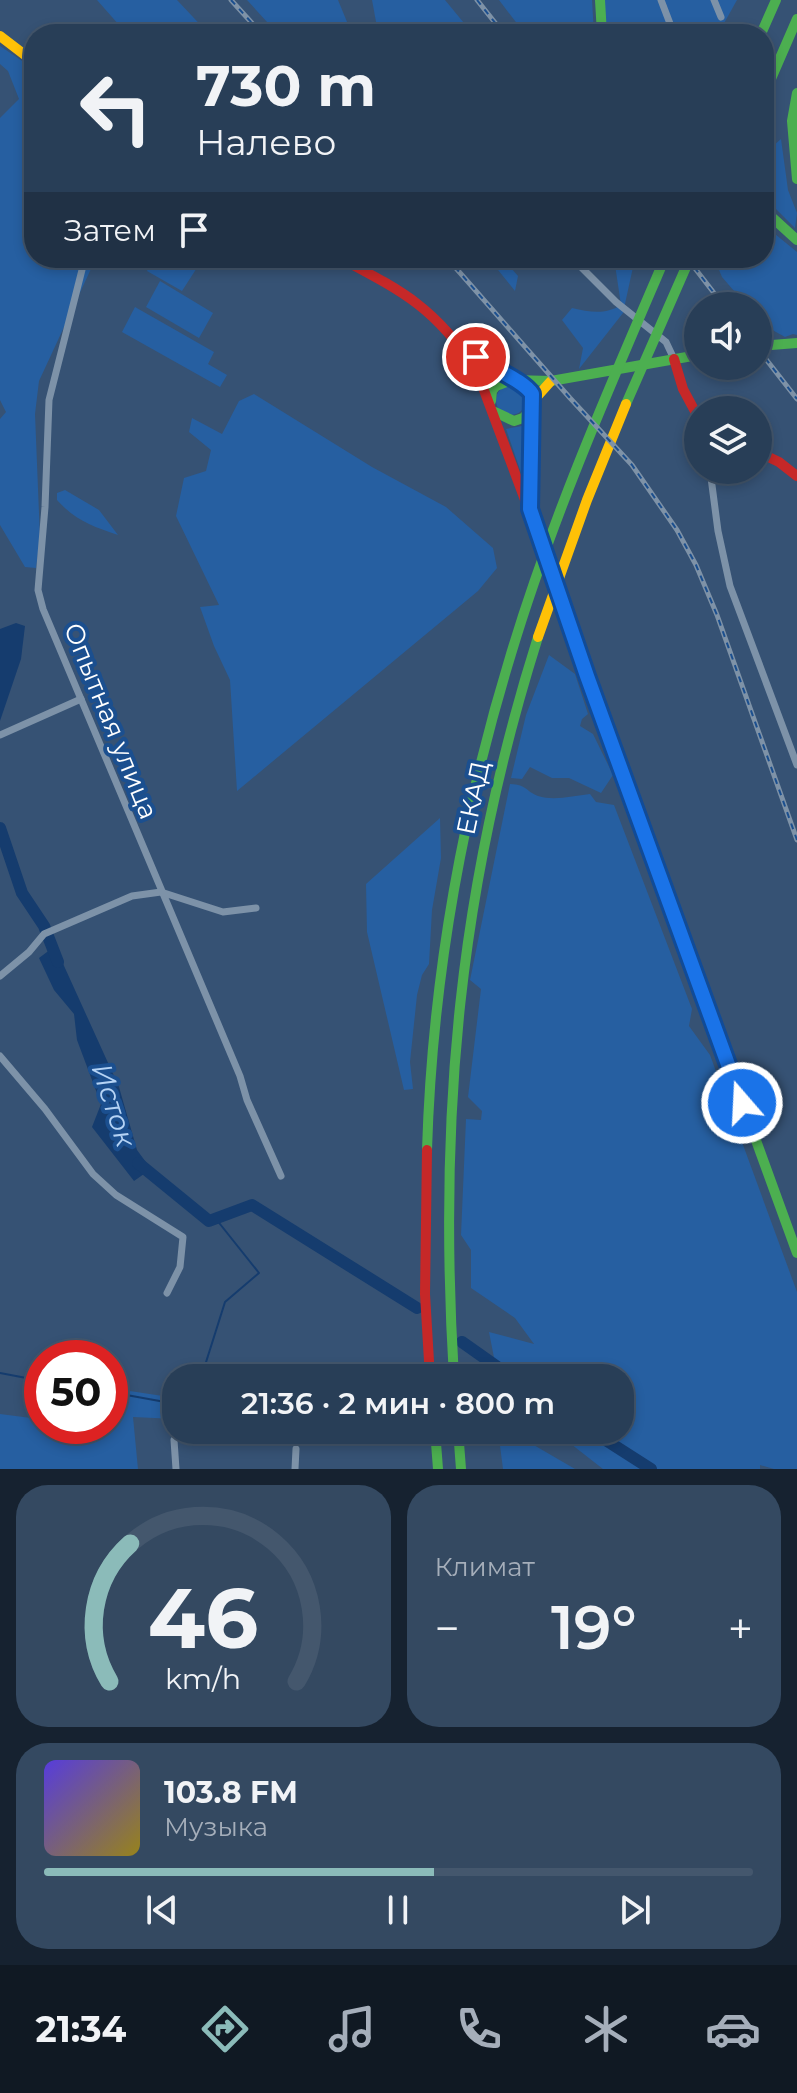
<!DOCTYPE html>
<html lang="ru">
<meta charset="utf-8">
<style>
:root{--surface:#283e57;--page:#344961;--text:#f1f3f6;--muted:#a5aeba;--line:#44576d;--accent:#8bbbb9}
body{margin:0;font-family:Montserrat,sans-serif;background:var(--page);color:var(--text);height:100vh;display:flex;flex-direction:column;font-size:30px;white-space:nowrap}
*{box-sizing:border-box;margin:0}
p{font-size:26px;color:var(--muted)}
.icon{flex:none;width:44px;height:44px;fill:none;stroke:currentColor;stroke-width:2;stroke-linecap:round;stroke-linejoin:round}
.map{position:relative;height:1469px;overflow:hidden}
.drawer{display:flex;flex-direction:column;gap:16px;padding:16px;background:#162230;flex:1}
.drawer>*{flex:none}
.banner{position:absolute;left:24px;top:24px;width:750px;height:244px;border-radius:32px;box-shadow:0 4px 12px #0003,0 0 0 2px var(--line);background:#283e57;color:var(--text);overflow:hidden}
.controls{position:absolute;left:684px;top:292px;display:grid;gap:16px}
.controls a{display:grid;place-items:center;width:88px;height:88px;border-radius:50%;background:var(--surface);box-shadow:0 4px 12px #0003,0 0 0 2px var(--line);font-size:40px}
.speed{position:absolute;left:24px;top:1340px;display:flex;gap:16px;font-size:40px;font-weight:700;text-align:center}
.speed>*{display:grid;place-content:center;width:104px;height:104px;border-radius:50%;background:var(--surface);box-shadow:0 4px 12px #0003,0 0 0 2px var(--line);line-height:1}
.speed .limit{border:12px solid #d22;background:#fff;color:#111}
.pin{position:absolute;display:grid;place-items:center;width:68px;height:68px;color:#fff;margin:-34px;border:4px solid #fff;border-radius:50%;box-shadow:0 2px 8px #0007}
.me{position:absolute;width:88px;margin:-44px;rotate:341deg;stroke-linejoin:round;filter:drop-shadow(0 0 6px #0008)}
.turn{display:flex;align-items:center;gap:28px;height:168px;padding:0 40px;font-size:36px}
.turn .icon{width:104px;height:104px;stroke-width:2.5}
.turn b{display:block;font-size:56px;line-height:68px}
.then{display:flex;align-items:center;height:76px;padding:0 40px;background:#0003;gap:16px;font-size:30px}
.big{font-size:60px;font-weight:600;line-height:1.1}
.drawer .tile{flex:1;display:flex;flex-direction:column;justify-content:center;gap:12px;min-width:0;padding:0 28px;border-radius:32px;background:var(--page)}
.drawer .dial{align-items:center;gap:0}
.dial svg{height:208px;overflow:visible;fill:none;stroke:var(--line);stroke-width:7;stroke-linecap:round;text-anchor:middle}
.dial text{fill:var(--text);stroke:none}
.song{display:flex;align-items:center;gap:24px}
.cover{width:96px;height:96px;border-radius:12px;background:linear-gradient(135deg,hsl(250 70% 55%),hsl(50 70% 35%))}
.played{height:8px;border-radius:4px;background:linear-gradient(90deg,var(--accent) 55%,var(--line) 55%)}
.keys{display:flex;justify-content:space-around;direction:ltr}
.heat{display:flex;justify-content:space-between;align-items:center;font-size:44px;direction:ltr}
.drawer .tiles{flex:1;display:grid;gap:16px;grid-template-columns:1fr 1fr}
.tile:last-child{grid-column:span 2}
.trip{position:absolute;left:162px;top:1364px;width:472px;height:80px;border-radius:32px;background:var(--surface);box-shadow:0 4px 12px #0003,0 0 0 2px var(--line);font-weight:600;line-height:80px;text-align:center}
.dock{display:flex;height:128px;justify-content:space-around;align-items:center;background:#101923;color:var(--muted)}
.dock .icon{width:56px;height:56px}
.dock .current{color:var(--accent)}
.dock b{font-size:36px;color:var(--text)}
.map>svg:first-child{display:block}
.green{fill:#265fa1}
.water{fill:#153c6e}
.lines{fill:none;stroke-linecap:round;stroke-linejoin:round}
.stream{stroke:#153c6e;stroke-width:2}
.river{stroke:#153c6e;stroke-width:12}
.street{stroke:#7d92a8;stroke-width:7}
.fast{stroke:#4caf50;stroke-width:10}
.slow{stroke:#ffc107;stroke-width:10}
.jam{stroke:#c62828;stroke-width:10}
.rail-casing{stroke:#7e92a7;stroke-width:5}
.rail{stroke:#1b4f8f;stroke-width:2;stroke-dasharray:6;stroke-linecap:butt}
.route-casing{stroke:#114b97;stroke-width:20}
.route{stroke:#1a73e8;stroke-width:14}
.labels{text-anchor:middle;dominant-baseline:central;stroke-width:8;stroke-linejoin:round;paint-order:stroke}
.street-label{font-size:26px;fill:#fff;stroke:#1b4f8f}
.water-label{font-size:28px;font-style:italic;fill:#b5d3f5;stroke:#1b4f8f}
</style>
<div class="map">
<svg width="797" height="1469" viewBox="0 0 797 1469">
<rect width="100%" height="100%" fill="#365274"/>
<g class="green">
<path d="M97,0H177L209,34H127Z"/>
<path d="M247,0H338L352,34H278Z"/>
<path d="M372,0H445L473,34H383L377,27Z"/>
<path d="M499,0H592L594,34H525Z"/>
<path d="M604,0H737L718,34H606Z"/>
<path d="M0,46L34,69V258H96L39,381L35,414L40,538L36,568L25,567L0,525V419L6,412L0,400V118L19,99L8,71L0,64Z"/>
<path d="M781,139L788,190L797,213L795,228L764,197V154Z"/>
<path d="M764,225L797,252V335L793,334L785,337L758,322V306H747L722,277L714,258H764Z"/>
<path d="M140,258H190L200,263L182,291L147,271L150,265Z"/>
<path d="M475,258C499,258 502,257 518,276L515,291L490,260L480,265Z"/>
<path d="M614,258H635L623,313L579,369L583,348L562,320L572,308C590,312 605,315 621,305Z"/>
<path d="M160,281L213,313L199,338L146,307Z"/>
<path d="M135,307L214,352L208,364L227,375L220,387L122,332Z"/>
<circle cx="511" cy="400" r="15"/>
<path d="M254,394L372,467L446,507L493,548L497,568L478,591L237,791L230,680L214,646L200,607L219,605L176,516L184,478L206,471L211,450L189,432L192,418L222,434L239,401Z"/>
<path d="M527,425L525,484L506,429Z"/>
<path d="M65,490L99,510L118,535C92,526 76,521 57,500V493Z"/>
<path d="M549,655L575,674L588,714L582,719L580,726L593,734L613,775L601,793L569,778H552L530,767L522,779L511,778L526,715Z"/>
<path d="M510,784C528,785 525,791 538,796C554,801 573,796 590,794L596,802L614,805L692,1009L689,1026L710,1055L797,1292V1469H774L760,1465V1469H603L553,1430H620V1378H498L489,1332L534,1344L515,1318L471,1288V1250L461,1235L466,1119L481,1120L482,1111L468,1097L481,989L470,980Z"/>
<path d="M440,818L441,858L432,910L429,964L422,975L417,995L410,1062L413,1089L404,1090L367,932L366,884Z"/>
<path d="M110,1388L176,1398V1419L133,1417L138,1469H0V1414L31,1418L42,1416V1426H110Z"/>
<path d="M498,1430H508L575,1469H503Z"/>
</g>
<g class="water">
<path d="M16,623L25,626L21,659L0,721V629Z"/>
<path d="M55,946L119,1087L137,1150L151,1169L134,1181L92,1127L101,1104L77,1040L74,1014L54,990L39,958Z"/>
</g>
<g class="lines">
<g class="stream">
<path d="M0,1373L42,1381"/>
<path d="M201,1378L225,1302L259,1273L216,1219"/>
<path d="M110,1392L176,1404"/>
</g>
<g class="river">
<path d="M0,828L22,893L44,926L58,962"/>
<path d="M138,1163L209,1221L252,1205L417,1308"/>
<path d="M462,1342L513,1378"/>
<path d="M590,1430L651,1469"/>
</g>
<g class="street">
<path d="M661,0L674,34"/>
<path d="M714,0L721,17"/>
<path d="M85,258L49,400L45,507L38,590L43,609L240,1076L247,1100L281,1176"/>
<path d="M557,258L574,260L616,302L666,342L674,359"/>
<path d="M710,470L718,531L730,586L797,765"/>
<path d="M0,735L81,699"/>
<path d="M0,976L29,952L44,934L132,896L161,892L223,912L256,908"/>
<path d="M0,1056L45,1109L93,1174L116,1195L183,1237L180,1267L167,1293"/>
<path d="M174,1440L176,1469"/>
<path d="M295,1469L296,1449"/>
</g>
<g class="fast">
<path d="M600,0L602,34"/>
<path d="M761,34L776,0"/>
<path d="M797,93L792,121L797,179"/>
<path d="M764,95L797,19"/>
<path d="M764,210L797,240"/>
<path d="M758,346L797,343"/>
<path d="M468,351L491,369L512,380"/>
<path d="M491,401L492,391L496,386L512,380L551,381L698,355"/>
<path d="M626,404L690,258"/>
<path d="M495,412L514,421L523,418L532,409"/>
<path d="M546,556L587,676L797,1253"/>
<path d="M427,1150C432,983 462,814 511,654C552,518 609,388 665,258"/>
<path d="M454,1378C438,1116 459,887 538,637"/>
<path d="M435,1430L438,1469"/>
<path d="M458,1430L461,1469"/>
</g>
<g class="slow">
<path d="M0,36L34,62"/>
<path d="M530,503L532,409L534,400L551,381"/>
<path d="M538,637L587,500L626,404"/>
</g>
<g class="jam">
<path d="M340,258C404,292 434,307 476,369L546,556"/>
<path d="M674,359L683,389L698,417"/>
<path d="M758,452L779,462L797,476"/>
<path d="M427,1150L425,1294L430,1378"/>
</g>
<defs>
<g id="rail">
<path d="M231,0L262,34"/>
<path d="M477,0L504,34"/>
<path d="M447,258L570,398L632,465L677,530L696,565L717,615L797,840"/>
<path d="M687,258L724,306"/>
<path d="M758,349L797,399"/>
</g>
</defs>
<use href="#rail" class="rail-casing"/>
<use href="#rail" class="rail"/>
</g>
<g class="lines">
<defs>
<path id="route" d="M476,357C492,369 523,380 532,394L530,509L587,676L742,1103"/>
</defs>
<use href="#route" class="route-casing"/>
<use href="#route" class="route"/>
</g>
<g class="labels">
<g class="street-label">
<text transform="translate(111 721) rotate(68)">Опытная улица</text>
<text transform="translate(473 798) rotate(-78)">ЕКАД</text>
</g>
<g class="water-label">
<text transform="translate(114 1105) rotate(72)">Исток</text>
</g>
</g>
</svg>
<div class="controls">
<a><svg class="icon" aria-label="sound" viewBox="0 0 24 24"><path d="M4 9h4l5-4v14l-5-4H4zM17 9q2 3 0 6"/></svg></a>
<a><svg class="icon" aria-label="layers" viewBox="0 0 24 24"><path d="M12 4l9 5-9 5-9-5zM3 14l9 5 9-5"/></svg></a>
</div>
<div class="speed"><div class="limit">50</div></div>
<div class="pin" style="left:476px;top:357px;background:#d93025"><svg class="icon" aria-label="arrive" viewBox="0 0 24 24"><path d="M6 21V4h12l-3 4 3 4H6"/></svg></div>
<svg class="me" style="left:742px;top:1103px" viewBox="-20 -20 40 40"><circle r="17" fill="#1a73e8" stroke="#fff" stroke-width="3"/><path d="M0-11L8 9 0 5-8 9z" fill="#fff"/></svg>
<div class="trip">21:36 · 2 мин · 800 m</div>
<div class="banner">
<div class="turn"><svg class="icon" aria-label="left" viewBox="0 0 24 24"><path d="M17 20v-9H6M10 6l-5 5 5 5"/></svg><div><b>730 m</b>Налево</div></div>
<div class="then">Затем<svg class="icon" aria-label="arrive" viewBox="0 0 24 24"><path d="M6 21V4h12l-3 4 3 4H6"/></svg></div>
</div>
</div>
<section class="drawer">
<div class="tiles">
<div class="tile dial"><svg viewBox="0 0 100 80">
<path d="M14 69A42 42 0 1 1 86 69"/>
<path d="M14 69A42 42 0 0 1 22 16" stroke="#8bbbb9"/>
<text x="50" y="56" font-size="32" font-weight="700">46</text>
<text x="50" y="72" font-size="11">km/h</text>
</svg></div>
<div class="tile"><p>Климат</p>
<div class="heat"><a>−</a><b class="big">19°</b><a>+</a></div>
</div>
<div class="tile">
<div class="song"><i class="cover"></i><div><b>103.8 FM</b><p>Музыка</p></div></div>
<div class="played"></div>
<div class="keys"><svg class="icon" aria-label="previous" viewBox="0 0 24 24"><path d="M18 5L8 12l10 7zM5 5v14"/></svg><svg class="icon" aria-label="pause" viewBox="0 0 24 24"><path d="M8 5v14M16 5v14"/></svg><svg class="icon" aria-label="next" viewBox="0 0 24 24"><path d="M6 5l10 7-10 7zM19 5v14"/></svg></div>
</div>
</div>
</section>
<nav class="dock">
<b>21:34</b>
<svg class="icon current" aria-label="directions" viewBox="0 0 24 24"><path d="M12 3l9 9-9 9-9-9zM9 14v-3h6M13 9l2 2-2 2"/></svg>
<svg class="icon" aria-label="music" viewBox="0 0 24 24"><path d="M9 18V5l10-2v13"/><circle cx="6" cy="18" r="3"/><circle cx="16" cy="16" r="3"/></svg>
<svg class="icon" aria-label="phone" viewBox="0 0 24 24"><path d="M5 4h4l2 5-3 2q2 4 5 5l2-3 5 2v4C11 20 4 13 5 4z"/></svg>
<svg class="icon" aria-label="climate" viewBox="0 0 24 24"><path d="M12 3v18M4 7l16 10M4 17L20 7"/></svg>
<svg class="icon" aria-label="car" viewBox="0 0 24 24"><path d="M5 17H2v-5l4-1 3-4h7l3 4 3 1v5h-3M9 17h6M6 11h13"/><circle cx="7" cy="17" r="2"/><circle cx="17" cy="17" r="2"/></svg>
</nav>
